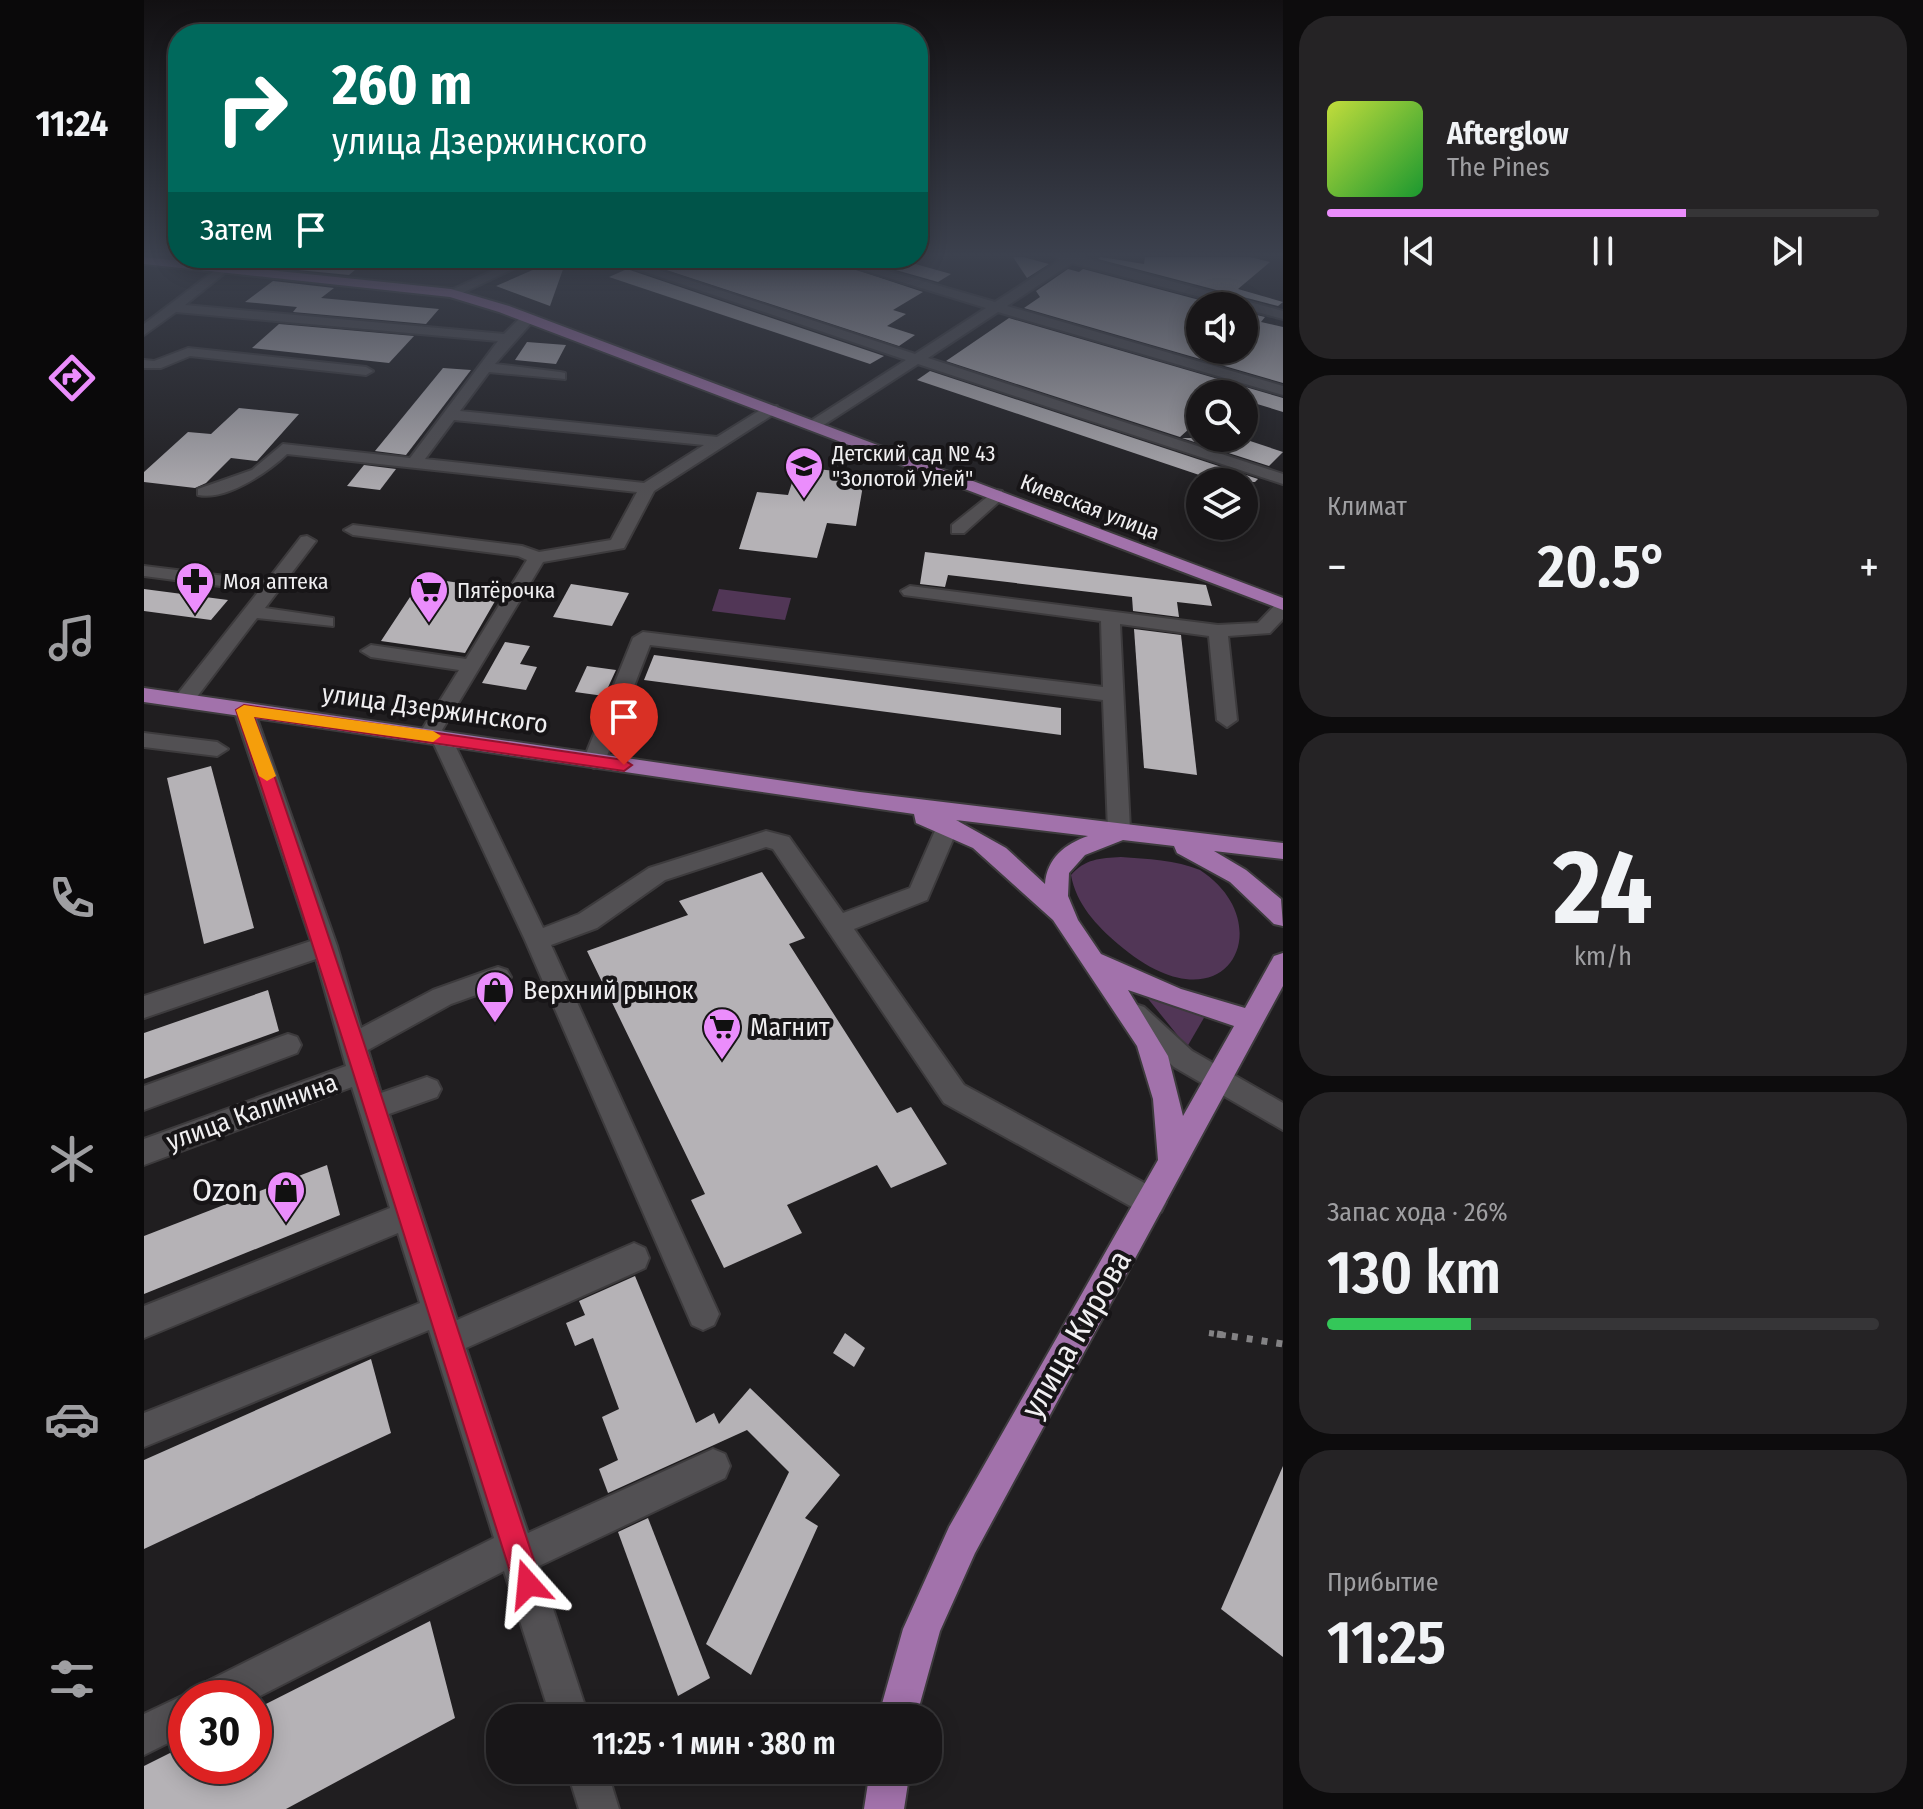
<!DOCTYPE html>
<html lang="ru">
<meta charset="utf-8">
<style>
:root{--surface:#181618;--page:#252325;--text:#f1f3f6;--muted:#9f9fa2;--line:#363537;--accent:#eb8dfc}
body{margin:0;font-family:"Fira Sans Condensed",sans-serif;background:var(--page);color:var(--text);height:100vh;display:flex;flex-direction:column;font-size:30px;white-space:nowrap}
*{box-sizing:border-box;margin:0}
p{font-size:26px;color:var(--muted)}
.icon{flex:none;width:44px;height:44px;fill:none;stroke:currentColor;stroke-width:2;stroke-linecap:round;stroke-linejoin:round}
.map{position:relative;flex:1;overflow:hidden}
.side{display:flex;flex-direction:column;gap:16px;padding:16px;background:#0d0c0d;width:640px}
.side>*{flex:none}
.banner{position:absolute;left:24px;top:24px;width:760px;height:244px;border-radius:32px;box-shadow:0 4px 20px #0003,0 0 0 2px var(--line);background:#00695c;color:#fff;overflow:hidden}
.buttons{position:absolute;left:1042px;top:292px;display:grid;gap:16px}
.buttons a{display:grid;place-items:center;width:72px;height:72px;border-radius:50%;background:var(--surface);box-shadow:0 4px 20px #0003,0 0 0 2px var(--line);font-size:40px}
.speed{position:absolute;left:24px;top:1680px;display:flex;gap:16px;font-size:40px;font-weight:700;text-align:center}
.speed>*{display:grid;place-content:center;width:104px;height:104px;border-radius:50%;background:var(--surface);box-shadow:0 4px 20px #0003,0 0 0 2px var(--line);line-height:1}
.speed .limit{border:12px solid #d22;background:#fff;color:#111}
.pin{position:absolute;display:grid;place-items:center;width:68px;height:68px;color:#fff;margin:-82px -34px;border-radius:50% 50% 50% 0;rotate:-45deg;box-shadow:0 0 8px #0007}
.pin .icon{rotate:45deg}
.me{position:absolute;width:88px;margin:-44px;rotate:342deg;stroke-linejoin:round;filter:drop-shadow(0 0 6px #0008)}
.turn{display:flex;align-items:center;gap:28px;height:168px;padding:0 32px;font-size:36px}
.turn .icon{width:104px;height:104px;stroke-width:2.5}
.turn b{display:block;font-size:56px;line-height:68px}
.then{display:flex;align-items:center;height:76px;padding:0 32px;background:#0003;gap:16px;font-size:30px}
.big{font-size:60px;font-weight:600;line-height:1.1}
.side .widget{flex:1;display:flex;flex-direction:column;justify-content:center;gap:12px;min-width:0;padding:0 28px;border-radius:32px;background:var(--page)}
.side .dial{align-items:center;gap:0}
.dial b{font-size:104px;line-height:1}
.song{display:flex;align-items:center;gap:24px}
.cover{width:96px;height:96px;border-radius:12px;background:linear-gradient(135deg,hsl(70 70% 55%),hsl(130 70% 35%))}
.played{height:8px;border-radius:4px;background:linear-gradient(90deg,var(--accent) 65%,var(--line) 65%)}
.keys{display:flex;justify-content:space-around;direction:ltr}
.heat{display:flex;justify-content:space-between;align-items:center;font-size:44px;direction:ltr}
.charge{height:12px;border-radius:6px;background:linear-gradient(90deg,#34c759 26%,var(--line) 0)}
.trip{position:absolute;left:342px;top:1704px;width:456px;height:80px;border-radius:32px;background:var(--surface);box-shadow:0 4px 20px #0003,0 0 0 2px var(--line);font-weight:600;line-height:80px;text-align:center}
main{display:flex;flex:1;min-height:0}
.tab-bar{display:flex;flex-direction:column;width:144px;justify-content:space-around;align-items:center;background:#0a090a;color:var(--muted)}
.tab-bar .icon{width:56px;height:56px}
.tab-bar .selected{color:var(--accent)}
.tab-bar b{font-size:36px;color:var(--text)}
.map>svg:first-child{display:block}
.green{fill:#513656}
.building{fill:#b5b2b6}
.lines{fill:none;stroke-linecap:round;stroke-linejoin:round}
.minor-casing{stroke:#3d3b3d;stroke-width:4}
.major-casing{stroke:#3d3b3d;stroke-width:4}
.path-far1{stroke:#838284;stroke-width:6;stroke-dasharray:5 7;stroke-linecap:butt}
.path{stroke:#838284;stroke-width:7;stroke-dasharray:6 9;stroke-linecap:butt}
.minor{fill:#525053;fill-rule:evenodd}
.major{fill:#a272ab;fill-rule:evenodd}
.route{fill:#e11d48;stroke:#92132f;stroke-width:2}
.slow{fill:#f59e0b}
.labels{text-anchor:middle;dominant-baseline:central;stroke-width:8;stroke-linejoin:round;paint-order:stroke}
.far-poi-label{font-size:22px;fill:#f0eff1;stroke:#171517;text-anchor:start}
.far-street-label{font-size:22px;fill:#f0eff1;stroke:#171517}
.street-label{font-size:26px;fill:#f0eff1;stroke:#171517}
.poi-label{font-size:26px;fill:#f0eff1;stroke:#171517;text-anchor:start}
.near-poi-label{font-size:32px;fill:#f0eff1;stroke:#171517;text-anchor:end}
.near-street-label{font-size:32px;fill:#f0eff1;stroke:#171517}
</style>
<main>
<nav class="tab-bar">
<b>11:24</b>
<svg class="icon selected" aria-label="directions" viewBox="0 0 24 24"><path d="M12 3l9 9-9 9-9-9zM9 14v-3h6M13 9l2 2-2 2"/></svg>
<svg class="icon" aria-label="music" viewBox="0 0 24 24"><path d="M9 18V5l10-2v13"/><circle cx="6" cy="18" r="3"/><circle cx="16" cy="16" r="3"/></svg>
<svg class="icon" aria-label="phone" viewBox="0 0 24 24"><path d="M5 4h4l2 5-3 2q2 4 5 5l2-3 5 2v4C11 20 4 13 5 4z"/></svg>
<svg class="icon" aria-label="climate" viewBox="0 0 24 24"><path d="M12 3v18M4 7l16 10M4 17L20 7"/></svg>
<svg class="icon" aria-label="car" viewBox="0 0 24 24"><path d="M5 17H2v-5l4-1 3-4h7l3 4 3 1v5h-3M9 17h6M6 11h13"/><circle cx="7" cy="17" r="2"/><circle cx="17" cy="17" r="2"/></svg>
<svg class="icon" aria-label="filters" viewBox="0 0 24 24"><path d="M4 7h16M4 17h16"/><circle cx="9" cy="7" r="2"/><circle cx="15" cy="17" r="2"/></svg>
</nav>
<div class="map">
<svg width="1139" height="1809" viewBox="0 0 1139 1809">
<rect width="100%" height="100%" fill="#201e20"/>
<g class="green">
<path d="M575,589L647,598L641,620L568,611Z"/>
<path d="M977,857C1003,859 1032,860 1056,870C1139,924 1082,1037 974,944C953,926 932,904 927,875C941,859 956,858 977,857Z"/>
<path d="M1001,995L1061,1016L1043,1047Z"/>
</g>
<g class="building">
<path d="M869,257H879L905,264L883,278Z"/>
<path d="M957,257L1000,264L1001,257H1106L1126,262L1094,289L1139,302L1134,306L954,259Z"/>
<path d="M159,258H161L218,264L205,275L144,269Z"/>
<path d="M416,258H423L406,306L352,286Z"/>
<path d="M506,258H527L556,267L558,258H677L779,292L749,310L762,314L743,326L771,335L755,346L498,262Z"/>
<path d="M710,258H750L807,274L794,282Z"/>
<path d="M483,269L740,356L726,364L465,277Z"/>
<path d="M924,269L935,272L939,269L1078,306H1056V350L1100,359V312L1121,317L1117,322L1139,327V383L880,308L896,297L892,291Z"/>
<path d="M129,281L190,288L177,298L295,309L282,324L149,312L153,307L101,302Z"/>
<path d="M865,318L1139,398V412L1100,400V394H1056V419L1036,437L802,361Z"/>
<path d="M135,324L270,336L245,363L108,348Z"/>
<path d="M383,342L422,345L412,364L371,360Z"/>
<path d="M299,368L327,370L262,455L231,451Z"/>
<path d="M786,371L1114,479L1111,482H1076L773,380Z"/>
<path d="M95,408L155,414L113,461L87,458L62,483L51,488L0,482V472L44,432L67,434Z"/>
<path d="M1038,438H1097L1139,452L1125,466Z"/>
<path d="M220,465L252,469L236,490L203,486Z"/>
<path d="M653,467L721,474L712,526L683,523L673,558L595,549L613,492L644,495Z"/>
<path d="M781,552L1062,585L1068,606L1033,602L1035,617L989,611L988,597L804,575L801,587L776,584Z"/>
<path d="M295,580L358,589L321,653L237,641L270,591L287,593Z"/>
<path d="M427,584L485,593L468,626L409,617Z"/>
<path d="M0,589L84,600L67,620L0,611Z"/>
<path d="M990,629L1037,635L1053,775L1000,768Z"/>
<path d="M361,642L386,646L376,664L393,667L382,690L338,683Z"/>
<path d="M510,655L917,708V735L500,680Z"/>
<path d="M443,666L472,670L460,696L431,692Z"/>
<path d="M67,766L110,928L60,944L23,778Z"/>
<path d="M618,872L661,938L645,944L753,1113L767,1107L803,1164L747,1188L733,1165L643,1205L658,1233L580,1268L547,1200L561,1194L443,951L544,915L535,901Z"/>
<path d="M124,990L135,1031L0,1079V1033Z"/>
<path d="M183,1165L196,1215L0,1294V1236Z"/>
<path d="M491,1276L552,1423L570,1413L575,1424L606,1388L696,1475L661,1518L674,1526L607,1675L562,1644L645,1472L603,1430L464,1493L455,1469L474,1460L458,1417L475,1409L449,1338L431,1346L422,1323L441,1315L435,1301Z"/>
<path d="M701,1333L721,1348L710,1367L689,1353Z"/>
<path d="M227,1359L247,1433L0,1549V1460Z"/>
<path d="M1139,1466V1657L1077,1609Z"/>
<path d="M504,1518L566,1678L534,1696L474,1532Z"/>
<path d="M286,1621L311,1718L142,1809H0V1766L42,1745V1766H110V1710Z"/>
</g>
<g class="lines">
<defs>
<g id="minor">
<path d="M912,257H936L1139,311V319L928,263L863,306L1139,386V395L854,312L784,358L1139,474V484L774,364L675,428H665V422L762,360L460,258H478L771,354L842,308L680,258H699L851,302L916,260Z"/>
<path d="M376,258H392L312,296L301,293Z"/>
<path d="M78,265L82,266V272L41,305L360,334L379,315H389V321L351,364L416,372L421,373V379L345,372L316,411L573,437L623,406H633V412L510,491L480,548L399,562L298,730L307,737L399,928L435,914L505,868L622,831L645,837L699,913L766,888L797,817H813L816,823L783,900L710,929L820,1085L1017,1192L1022,1202L1017,1212L1007,1216L997,1212L800,1103L629,849L622,847L521,880L453,928L407,945L575,1314L570,1325L559,1330L548,1325L381,940L289,742L277,741L274,736L315,670L227,657L217,651L227,645L322,659L383,560L374,556L209,535L200,530L209,525L378,546L395,552L467,540L493,492L143,454C124,472 82,501 54,495V489L108,470L139,444L266,458L354,341L32,312L0,335V324ZM310,420L560,445L500,483L281,459Z"/>
<path d="M44,348L222,367L229,371L222,375L46,356L17,368H0V360L10,361Z"/>
<path d="M852,490L858,491V499L820,533H808V525Z"/>
<path d="M163,536L172,541L121,608L189,618V626L113,618L46,706H32L29,701L32,696L115,591L0,576V566L123,581L157,537Z"/>
<path d="M766,586L1074,625L1114,623L1132,604L1139,602V619L1126,633L1084,636L1093,720L1083,727L1073,720L1065,636L976,624L986,830L975,838L964,830L959,700L506,645L461,761L450,768L439,761L489,638L499,632L959,687L957,621L760,595L757,591Z"/>
<path d="M100,703L110,710L193,946L217,1028L289,990L345,970L354,967L363,970L367,977L363,984L307,1004L224,1050L237,1093L283,1077L293,1081L297,1089L293,1097L245,1114L313,1320L490,1243L501,1248L505,1258L501,1268L322,1348L384,1533L569,1449L581,1454L586,1466L581,1478L395,1566L445,1718H407L360,1571L110,1699L53,1698L58,1684L350,1538L285,1330L0,1447V1413L276,1303L254,1233L0,1338V1306L246,1208L208,1087L0,1165V1139L202,1066L172,959L0,1018V996L167,941L90,710Z"/>
<path d="M0,733L73,742L84,749L73,756L0,747Z"/>
<path d="M991,1004L1000,1007L1048,1051L1139,1103V1130L1030,1067L982,1023L978,1015L982,1007Z"/>
<path d="M144,1034L153,1037L157,1045L153,1053L0,1110V1086Z"/>
<path d="M42,1694L53,1698H42V1734L0,1755V1714Z"/>
<path d="M423,1770H463L475,1809H435Z"/>
</g>
<g id="major">
<path d="M0,257L307,289L365,306L1139,598V610L355,312L306,297L0,264Z"/>
<path d="M0,688L716,792L1139,843V859L1070,851L1102,870L1137,899L1139,926L1130,924L1086,882L1033,853L1030,846L979,840L941,855L925,873L924,896L934,920L957,954L1037,989L1101,1008L1130,956L1139,953V986L831,1553L796,1631L772,1718H734L759,1629L805,1527L1014,1160L1009,1099L993,1046L909,920L829,848L772,823L770,814L0,702ZM812,820L944,836C921,844 903,858 901,884L862,848ZM984,990L1090,1026L1039,1116L1024,1056Z"/>
<path d="M726,1770H766L760,1809H720Z"/>
</g>
</defs>
<use href="#minor" class="minor-casing"/>
<use href="#major" class="major-casing"/>
<path class="path-far1" d="M1065,1333L1086,1336"/>
<path class="path" d="M1073,1334L1139,1344"/>
<use href="#minor" class="minor"/>
<use href="#major" class="major"/>
</g>
<linearGradient id="sky" x2="0" y2="1"><stop stop-color="#121012"/><stop offset="0.5" stop-color="#3c414e"/><stop offset="1" stop-color="#3c414e" stop-opacity="0"/></linearGradient>
<rect width="1139" height="510" fill="url(#sky)"/>
<path class="route" d="M100,705L480,760L488,765L480,771L110,717C210,1004 301,1295 398,1584L394,1594L384,1598L374,1594L370,1584C277,1293 189,1000 92,710Z"/>
<path class="slow" d="M100,705L289,731L297,736L289,742L110,717L132,776L123,781L115,776L92,710Z"/>
<defs>
<symbol id="school-pin" viewBox="-11 -11 22 30"><path d="M0 17L-7.5 6A9.5 9.5 0 1 1 7.5 6Z" fill="#eb8dfc" stroke="#171517"/><path d="M0-5L7-2L0 1L-7-2ZM-4 1L0 2.5L4 1V4Q0 6-4 4Z" fill="#111"/></symbol>
<symbol id="pharmacy-pin" viewBox="-11 -11 22 30"><path d="M0 17L-7.5 6A9.5 9.5 0 1 1 7.5 6Z" fill="#eb8dfc" stroke="#171517"/><path d="M-2-6h4v4h4v4h-4v4h-4v-4h-4v-4h4Z" fill="#111"/></symbol>
<symbol id="supermarket-pin" viewBox="-11 -11 22 30"><path d="M0 17L-7.5 6A9.5 9.5 0 1 1 7.5 6Z" fill="#eb8dfc" stroke="#171517"/><path d="M-6-5.5h2.5l.6 2H6L4.5 2H-2.5L-4.4-4H-6ZM-1.5 3.2a1.3 1.3 0 1 0 .1 0ZM3 3.2a1.3 1.3 0 1 0 .1 0Z" fill="#111"/></symbol>
<symbol id="shop-pin" viewBox="-11 -11 22 30"><path d="M0 17L-7.5 6A9.5 9.5 0 1 1 7.5 6Z" fill="#eb8dfc" stroke="#171517"/><path d="M-5-2.5h2.3a2.7 3.5 0 0 1 5.4 0H5L5.5 6h-11ZM-1.5-2.5h3a1.5 2.3 0 0 0-3 0Z" fill="#111"/></symbol>
</defs>
<g fill-rule="evenodd">
<use href="#school-pin" x="638" y="444" width="44" height="60"/>
<use href="#pharmacy-pin" x="29" y="559" width="44" height="60"/>
<use href="#supermarket-pin" x="263" y="568" width="44" height="60"/>
<use href="#shop-pin" x="329" y="968" width="44" height="60"/>
<use href="#supermarket-pin" x="556" y="1005" width="44" height="60"/>
<use href="#shop-pin" x="120" y="1168" width="44" height="60"/>
</g>
<g class="labels">
<g class="far-poi-label">
<text x="688" y="453">Детский сад № 43<tspan x="688" dy="25">"Золотой Улей"</tspan></text>
<text x="79" y="581">Моя аптека</text>
<text x="313" y="590">Пятёрочка</text>
</g>
<g class="far-street-label">
<text transform="translate(946 507) rotate(21)">Киевская улица</text>
</g>
<g class="street-label">
<text transform="translate(291 709) rotate(8)">улица Дзержинского</text>
<text transform="translate(108 1112) rotate(-20)">улица Калинина</text>
</g>
<g class="poi-label">
<text x="379" y="990">Верхний рынок</text>
<text x="606" y="1027">Магнит</text>
</g>
<g class="near-poi-label">
<text x="114" y="1190">Ozon</text>
</g>
<g class="near-street-label">
<text transform="translate(932 1334) rotate(-60)">улица Кирова</text>
</g>
</g>
</svg>
<div class="buttons">
<a><svg class="icon" aria-label="sound" viewBox="0 0 24 24"><path d="M4 9h4l5-4v14l-5-4H4zM17 9q2 3 0 6"/></svg></a>
<a><svg class="icon" aria-label="search" viewBox="0 0 24 24"><circle cx="10" cy="10" r="6"/><path d="M15 15l6 6"/></svg></a>
<a><svg class="icon" aria-label="layers" viewBox="0 0 24 24"><path d="M12 4l9 5-9 5-9-5zM3 14l9 5 9-5"/></svg></a>
</div>
<div class="speed"><div class="limit">30</div></div>
<div class="pin" style="left:480px;top:765px;background:#d93025"><svg class="icon" aria-label="arrive" viewBox="0 0 24 24"><path d="M6 21V4h12l-3 4 3 4H6"/></svg></div>
<svg class="me" style="left:384px;top:1584px" viewBox="-20 -20 40 40"><path d="M0-17L14 15 0 8-14 15z" fill="#e11d48" stroke="#fff" stroke-width="4"/></svg>
<div class="trip">11:25 · 1 мин · 380 m</div>
<div class="banner">
<div class="turn"><svg class="icon" aria-label="right" viewBox="0 0 24 24"><path d="M7 20v-9h11M14 6l5 5-5 5"/></svg><div><b>260 m</b>улица Дзержинского</div></div>
<div class="then">Затем<svg class="icon" aria-label="arrive" viewBox="0 0 24 24"><path d="M6 21V4h12l-3 4 3 4H6"/></svg></div>
</div>
</div>
<section class="side">
<div class="widget">
<div class="song"><i class="cover"></i><div><b>Afterglow</b><p>The Pines</p></div></div>
<div class="played"></div>
<div class="keys"><svg class="icon" aria-label="previous" viewBox="0 0 24 24"><path d="M18 5L8 12l10 7zM5 5v14"/></svg><svg class="icon" aria-label="pause" viewBox="0 0 24 24"><path d="M8 5v14M16 5v14"/></svg><svg class="icon" aria-label="next" viewBox="0 0 24 24"><path d="M6 5l10 7-10 7zM19 5v14"/></svg></div>
</div>
<div class="widget"><p>Климат</p>
<div class="heat"><a>−</a><b class="big">20.5°</b><a>+</a></div>
</div>
<div class="widget dial"><b>24</b><p>km/h</p></div>
<div class="widget"><p>Запас хода · 26%</p><b class="big">130 km</b><div class="charge"></div></div>
<div class="widget"><p>Прибытие</p><b class="big">11:25</b></div>
</section>
</main>
